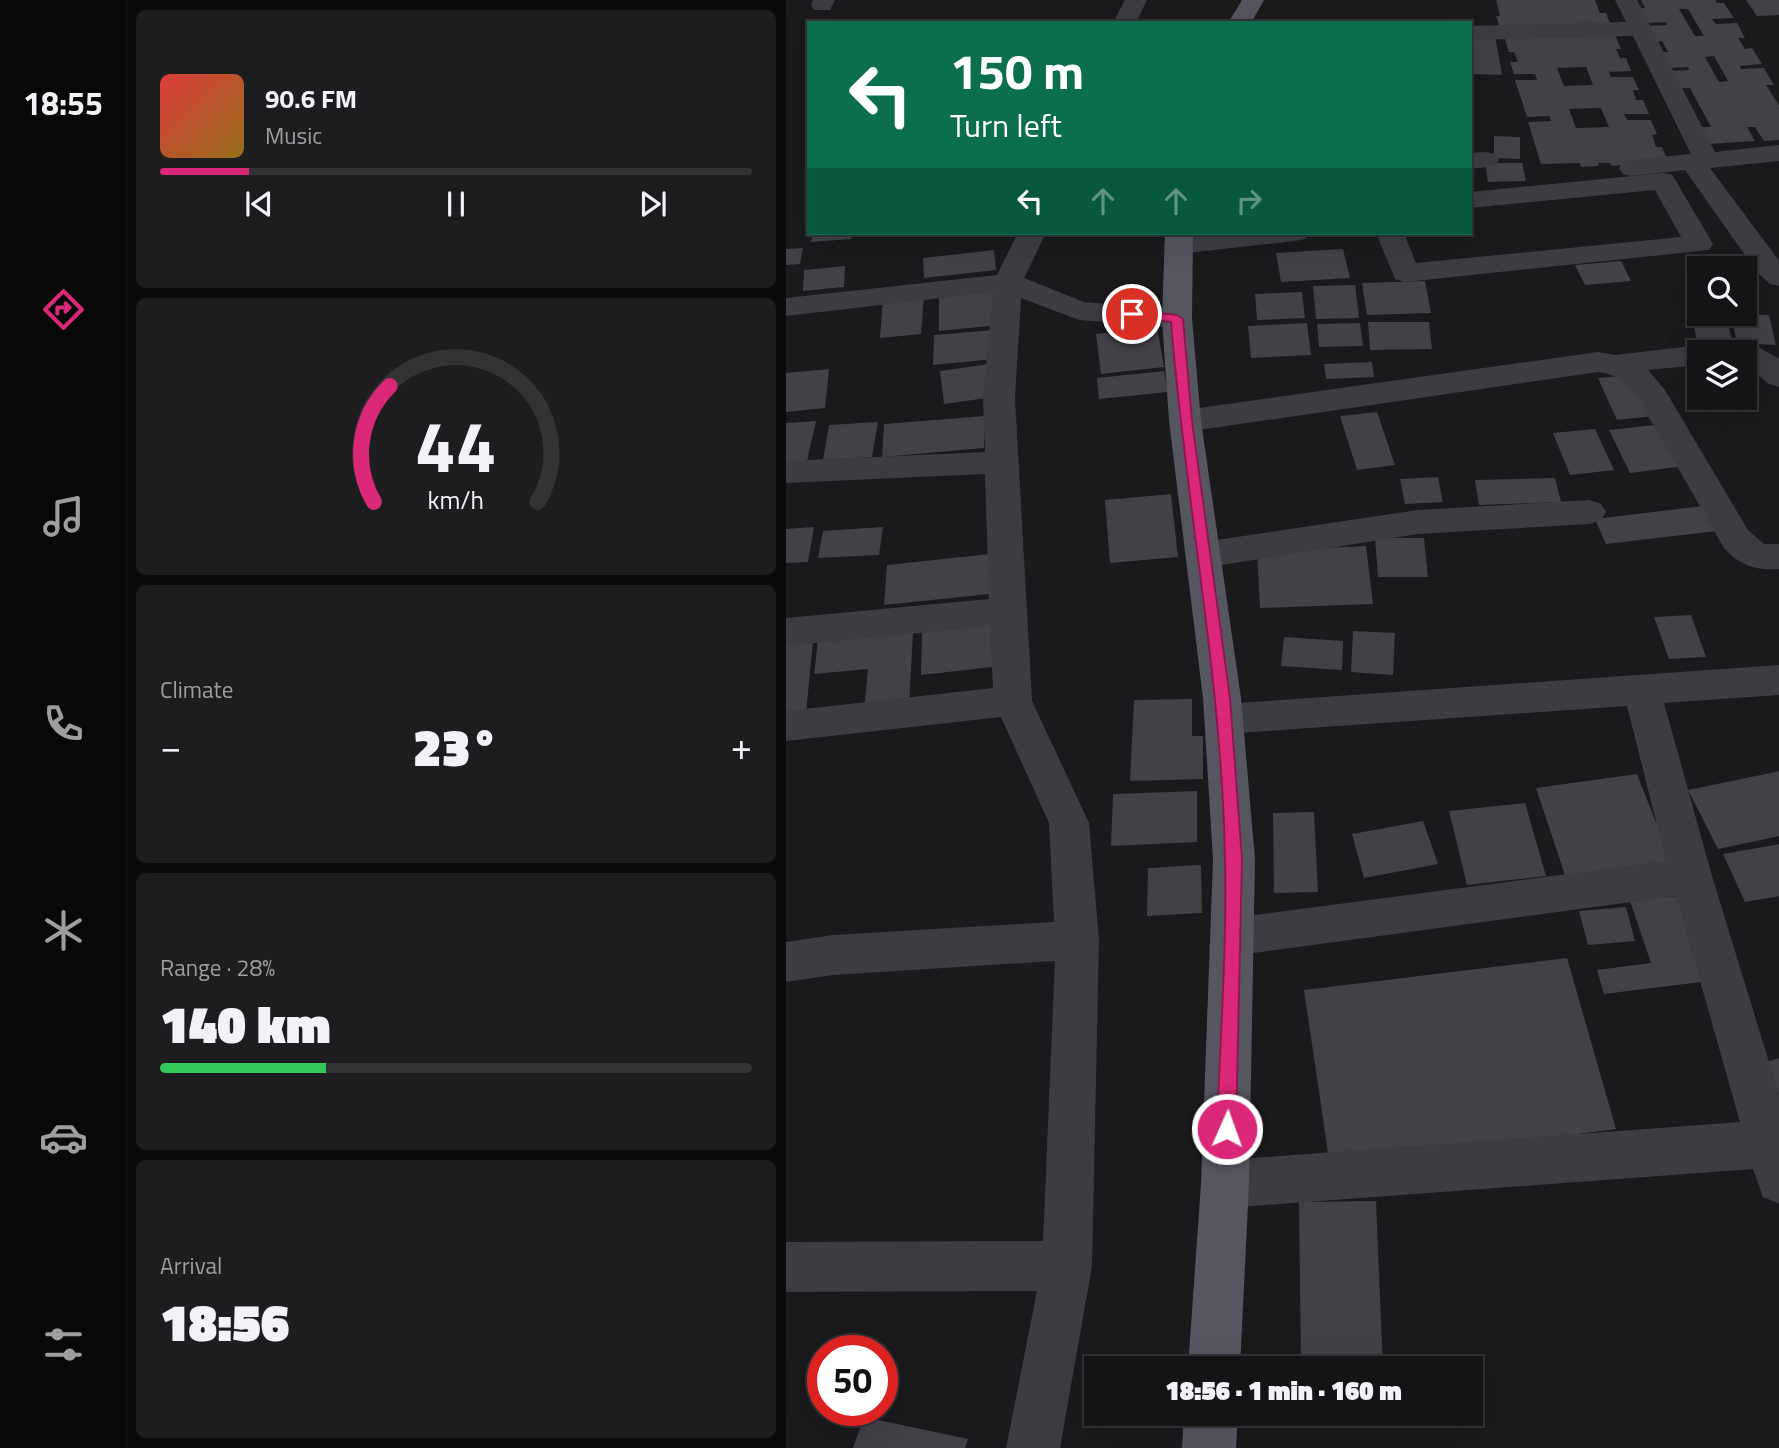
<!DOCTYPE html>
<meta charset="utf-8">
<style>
:root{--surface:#141315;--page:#1d1c1e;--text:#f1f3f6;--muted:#9d9ea0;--line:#333234;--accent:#db2777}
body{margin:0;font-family:"Titillium Web",sans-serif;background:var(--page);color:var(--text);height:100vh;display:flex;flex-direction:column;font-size:26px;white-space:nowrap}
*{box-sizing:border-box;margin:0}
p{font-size:23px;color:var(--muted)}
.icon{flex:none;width:38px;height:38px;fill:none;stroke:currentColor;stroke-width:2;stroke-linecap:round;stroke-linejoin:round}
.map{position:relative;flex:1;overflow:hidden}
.panel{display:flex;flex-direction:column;gap:10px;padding:10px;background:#0b0a0c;width:660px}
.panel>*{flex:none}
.top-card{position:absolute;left:21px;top:21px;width:665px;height:214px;border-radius:0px;box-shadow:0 7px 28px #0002,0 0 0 2px var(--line);background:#0b6e4f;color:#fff;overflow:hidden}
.controls{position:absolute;left:901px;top:256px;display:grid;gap:14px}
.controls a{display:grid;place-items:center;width:70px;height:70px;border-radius:0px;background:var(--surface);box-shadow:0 7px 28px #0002,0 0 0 2px var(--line);font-size:35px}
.speed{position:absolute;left:21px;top:1335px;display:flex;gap:14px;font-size:35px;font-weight:700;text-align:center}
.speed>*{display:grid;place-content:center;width:91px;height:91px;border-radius:50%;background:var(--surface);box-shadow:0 7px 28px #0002,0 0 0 2px var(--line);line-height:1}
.speed .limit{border:10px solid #d22;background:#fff;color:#111}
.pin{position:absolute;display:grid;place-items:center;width:60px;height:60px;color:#fff;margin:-30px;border:4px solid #fff;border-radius:50%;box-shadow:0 2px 7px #0007}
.me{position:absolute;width:77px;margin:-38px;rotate:2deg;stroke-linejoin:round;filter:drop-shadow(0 0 5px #0008)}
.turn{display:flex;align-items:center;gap:24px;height:147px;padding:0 28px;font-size:32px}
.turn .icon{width:91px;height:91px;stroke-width:2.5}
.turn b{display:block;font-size:49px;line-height:60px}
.lanes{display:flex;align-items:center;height:66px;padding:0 28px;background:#0003;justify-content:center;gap:35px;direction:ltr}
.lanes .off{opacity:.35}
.big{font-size:52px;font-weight:800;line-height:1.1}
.panel .widget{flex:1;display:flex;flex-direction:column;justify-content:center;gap:10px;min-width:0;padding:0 24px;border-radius:10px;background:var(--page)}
.panel .dial{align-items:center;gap:0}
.dial svg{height:182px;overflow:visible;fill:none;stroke:var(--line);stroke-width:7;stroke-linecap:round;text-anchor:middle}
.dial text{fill:var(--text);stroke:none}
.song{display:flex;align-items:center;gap:21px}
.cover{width:84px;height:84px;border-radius:10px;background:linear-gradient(135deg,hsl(0 70% 55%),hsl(40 70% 35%))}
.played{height:7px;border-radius:4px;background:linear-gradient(90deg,var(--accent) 15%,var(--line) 15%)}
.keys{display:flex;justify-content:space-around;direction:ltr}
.heat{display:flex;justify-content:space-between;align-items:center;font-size:38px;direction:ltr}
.charge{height:10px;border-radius:5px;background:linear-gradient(90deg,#34c759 28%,var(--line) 0)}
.trip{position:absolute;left:298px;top:1356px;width:399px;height:70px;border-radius:0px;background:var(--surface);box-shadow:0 7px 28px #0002,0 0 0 2px var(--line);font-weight:800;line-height:70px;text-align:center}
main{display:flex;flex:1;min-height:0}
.tab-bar{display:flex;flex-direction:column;width:126px;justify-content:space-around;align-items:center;background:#080808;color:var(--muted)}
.tab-bar .icon{width:49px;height:49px}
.tab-bar .selected{color:var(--accent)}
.tab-bar b{font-size:32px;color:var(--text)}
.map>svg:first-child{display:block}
.building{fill:#414147;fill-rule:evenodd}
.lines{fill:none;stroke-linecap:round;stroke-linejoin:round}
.minor{fill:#3c3c43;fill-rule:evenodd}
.major{fill:#565661;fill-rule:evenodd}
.route{fill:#db2777;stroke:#8e194d;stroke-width:2}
</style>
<main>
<nav class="tab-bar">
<b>18:55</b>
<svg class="icon selected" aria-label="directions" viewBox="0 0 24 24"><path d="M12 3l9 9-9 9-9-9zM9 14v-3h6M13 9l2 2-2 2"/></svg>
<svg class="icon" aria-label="music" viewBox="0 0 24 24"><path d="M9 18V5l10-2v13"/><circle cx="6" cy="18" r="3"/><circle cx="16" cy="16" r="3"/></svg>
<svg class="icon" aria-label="phone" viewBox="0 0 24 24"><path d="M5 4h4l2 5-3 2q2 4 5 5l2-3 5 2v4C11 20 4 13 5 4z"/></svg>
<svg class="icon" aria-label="climate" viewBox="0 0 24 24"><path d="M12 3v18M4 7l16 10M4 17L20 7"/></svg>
<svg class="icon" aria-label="car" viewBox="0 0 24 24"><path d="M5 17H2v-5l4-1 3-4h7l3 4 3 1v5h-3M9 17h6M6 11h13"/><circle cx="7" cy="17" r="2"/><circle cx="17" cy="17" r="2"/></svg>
<svg class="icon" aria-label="filters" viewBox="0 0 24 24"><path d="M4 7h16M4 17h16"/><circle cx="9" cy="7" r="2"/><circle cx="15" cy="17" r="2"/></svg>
</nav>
<section class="panel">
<div class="widget">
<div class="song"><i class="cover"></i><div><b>90.6 FM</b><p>Music</p></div></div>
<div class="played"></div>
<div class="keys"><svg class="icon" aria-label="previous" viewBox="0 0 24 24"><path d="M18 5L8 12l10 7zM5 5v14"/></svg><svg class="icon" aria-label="pause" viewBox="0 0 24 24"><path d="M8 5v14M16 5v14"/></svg><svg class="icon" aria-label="next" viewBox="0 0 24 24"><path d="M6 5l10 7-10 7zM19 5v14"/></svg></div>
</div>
<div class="widget dial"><svg viewBox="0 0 100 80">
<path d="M14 69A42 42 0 1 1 86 69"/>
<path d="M14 69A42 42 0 0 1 21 18" stroke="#db2777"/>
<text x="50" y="56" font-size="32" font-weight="700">44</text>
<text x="50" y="72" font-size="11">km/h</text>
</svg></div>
<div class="widget"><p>Climate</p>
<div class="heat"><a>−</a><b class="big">23°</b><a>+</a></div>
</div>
<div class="widget"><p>Range · 28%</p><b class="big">140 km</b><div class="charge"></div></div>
<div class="widget"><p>Arrival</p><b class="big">18:56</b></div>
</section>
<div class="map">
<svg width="994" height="1448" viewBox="0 0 994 1448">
<rect width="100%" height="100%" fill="#1a191c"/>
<g class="building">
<path d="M710,0H809L814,13H820L825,26L714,28L710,16H714Z"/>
<path d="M855,0H929L931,3H938L948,18L926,19L930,24L951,23L959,38H952L959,49L966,48L976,64L954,66L955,69L978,68L988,85H980L994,107V140L978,141L969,127H961L969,141L922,144L914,127H925L904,88H894L884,71L903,70L902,67L883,68L875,52H882L876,41L869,42L861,26L881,25L880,22L861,23L853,8H859ZM893,9H902L918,36H909ZM928,56L942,81L933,82L919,57Z"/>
<path d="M960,0H994V15L971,16Z"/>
<path d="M684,35H709L716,75L684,74Z"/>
<path d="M829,35L835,49H830L834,58H840L845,71L823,72L825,77H847L853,90H847L850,100H857L863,114H838L841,120H865L871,134L866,135L870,147H876L882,161L826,166L824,163H812L813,166L795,167L794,163L755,164L742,122L765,121L763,116L741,117L729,80H751L749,74H728L724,62H732L728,52H723L719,39ZM800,67L807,85L778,86L771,68ZM815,108L823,127L790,128L783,109Z"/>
<path d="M708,136L734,137V159L708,158Z"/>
<path d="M699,163H736L740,181L702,182Z"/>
<path d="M27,233H65V239L25,242Z"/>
<path d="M17,248L14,264L0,265V249Z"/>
<path d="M557,249L564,278L495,282L490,253Z"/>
<path d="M208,250L210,270L138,278L137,258Z"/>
<path d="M835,261L845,281L799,285L789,265Z"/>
<path d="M59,266L58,287L17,291L18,270Z"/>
<path d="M639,281L645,313L581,315L576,283Z"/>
<path d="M569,285L573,318L530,319L527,286Z"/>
<path d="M212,291L213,325L153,331V296Z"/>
<path d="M516,292L519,318L471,320L469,294Z"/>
<path d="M138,295L135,334L94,338L97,299Z"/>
<path d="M904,309L914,310V313H939L946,340H911Z"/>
<path d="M945,314L983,315L990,345L951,343Z"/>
<path d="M582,322H643L646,349L584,350Z"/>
<path d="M521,323L525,355L465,358L462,326Z"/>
<path d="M574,323L577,346L533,347L531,324Z"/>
<path d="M371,327L378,367L315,374L310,334Z"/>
<path d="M208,330L209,359L147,365L148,335Z"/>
<path d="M586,362L588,377L540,379L538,364Z"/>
<path d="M203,364L208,397L158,404L154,371Z"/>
<path d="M43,369L39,408L0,412V373Z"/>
<path d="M378,371L382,392L313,399L311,378Z"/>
<path d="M847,375L867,416L831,420L812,378Z"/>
<path d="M591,412L609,465L571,470L554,416Z"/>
<path d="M199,416L198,448L96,457L98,424Z"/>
<path d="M30,421L21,461L0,462V423Z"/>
<path d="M92,422L86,457L37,460L43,425Z"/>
<path d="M877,424L899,466L844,473L823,430Z"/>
<path d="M809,429L828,470L784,475L767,433Z"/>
<path d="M652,477L657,502L619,504L614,479Z"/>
<path d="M769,478L775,502L693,505L689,480Z"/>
<path d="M385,494L392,557L324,563L319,500Z"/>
<path d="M925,505L939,530L820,544L809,519Z"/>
<path d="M28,527L22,562L0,563V529Z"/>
<path d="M97,527L93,555L32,558L37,531Z"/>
<path d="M589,538H638L642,577H592Z"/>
<path d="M580,546L587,604L474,608L471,551Z"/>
<path d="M213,553V593L98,605L101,565Z"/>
<path d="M905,615L920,657L883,659L868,617Z"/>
<path d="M206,624L207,667L135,675L136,632Z"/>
<path d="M567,631L609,633L607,675L565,672Z"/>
<path d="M127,632L123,706L78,711L82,669L28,674L32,640Z"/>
<path d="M498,637L557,641L556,670L495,666Z"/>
<path d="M27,641L20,713L0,716V644Z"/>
<path d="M406,699V736H417V779L344,781L348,700Z"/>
<path d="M994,771V836L932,849L902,790Z"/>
<path d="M851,774L887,866L781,881L750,788Z"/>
<path d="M411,791V842L325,846L327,794Z"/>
<path d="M739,803L760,876L681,885L663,811Z"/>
<path d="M528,812L532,892L488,893L487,813Z"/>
<path d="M637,821L652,864L578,878L566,834Z"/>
<path d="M994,844V896L959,902L937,854Z"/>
<path d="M415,865L416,913L361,916L362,868Z"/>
<path d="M893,896L923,981L818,994L811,970L865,963L844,901Z"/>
<path d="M840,907L849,941L802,945L793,911Z"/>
<path d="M781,958L830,1129L544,1166L518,990Z"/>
<path d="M994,1058V1095L977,1063Z"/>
<path d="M590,1201L597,1368H515L513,1202Z"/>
<path d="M78,1417L182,1439L179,1448H67Z"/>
</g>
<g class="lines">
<g class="minor">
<path d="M27,0H49L44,10H28L25,5Z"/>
<path d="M339,0H361L350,23H327Z"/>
<path d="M829,0H851L929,152L994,145V161L924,168L994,262V286L984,284L971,272L899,170L846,176L837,174L833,168L837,162L846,160L905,154L847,36L684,40V26L840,22Z"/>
<path d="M700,152L709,154L713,160L709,166L684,169V153Z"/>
<path d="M877,173L886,175L890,181L927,244L923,250L619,282L609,279L590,233H618L630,263L895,237L869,190L684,208V192Z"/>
<path d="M232,233H260L238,278L298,302L391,310L401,313L406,319L401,325L391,328L293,320L235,298L229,398L246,701L303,823L313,940L306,1266L274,1448H220L251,1291L0,1292V1242L257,1241L269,961L47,975L0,982V942L47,935L268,922L263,823L215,717L0,741V711L207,688L204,626L0,646V618L203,599L199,474L0,483V461L199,452L197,398L207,292L0,316V298L211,275Z"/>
<path d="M436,233H523L519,239L509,241L392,254L382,252L378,246L382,240Z"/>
<path d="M947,342L972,347L994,359V387L983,384L959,364V352H932L936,345Z"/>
<path d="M914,345L925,348L927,352H914V365L862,370L879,390L962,530L978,544H994V569C970,571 953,565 938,548L850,395C840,382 829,374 812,372L399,432L388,428L383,421L388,414L399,410L812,352L829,355Z"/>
<path d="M803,500L815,504L820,512L815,520L803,524L632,534L417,568L405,564L400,555L405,546L417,542L632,510Z"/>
<path d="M994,665V695L878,703L926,876L994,1098V1204L977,1197L967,1169L439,1208L422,1201L415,1184L422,1167L439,1160L954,1122L890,896L446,956L431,951L424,937L431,923L446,918L880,861L841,706L438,734L424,730L419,719L424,708L438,704Z"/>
</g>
<g class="major">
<path d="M456,0H478L465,23H442Z"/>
<path d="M379,233H407L406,319L415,421L455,698L469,859L463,1184L454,1368H402L415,1184L427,859L417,698L383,421L376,319Z"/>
<path d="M398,1414H452L450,1448H396Z"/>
</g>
</g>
<path class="route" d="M346,310L391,315L397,319L406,421L444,698L456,859L450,1129L448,1136L441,1138L434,1136L431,1129C434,1039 441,949 439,859C436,679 399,501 385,322L342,317L340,314Z"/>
</svg>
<div class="controls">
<a><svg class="icon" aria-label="search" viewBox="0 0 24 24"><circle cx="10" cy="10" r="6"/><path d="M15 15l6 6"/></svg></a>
<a><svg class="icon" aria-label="layers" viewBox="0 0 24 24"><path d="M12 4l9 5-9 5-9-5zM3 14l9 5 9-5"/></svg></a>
</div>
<div class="speed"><div class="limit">50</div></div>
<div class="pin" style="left:346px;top:314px;background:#d93025"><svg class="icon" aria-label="arrive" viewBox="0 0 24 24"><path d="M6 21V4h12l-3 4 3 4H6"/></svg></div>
<svg class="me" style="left:441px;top:1129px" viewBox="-20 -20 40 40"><circle r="17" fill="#db2777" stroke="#fff" stroke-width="3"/><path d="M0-11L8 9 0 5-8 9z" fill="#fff"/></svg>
<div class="trip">18:56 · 1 min · 160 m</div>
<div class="top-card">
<div class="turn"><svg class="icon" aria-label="left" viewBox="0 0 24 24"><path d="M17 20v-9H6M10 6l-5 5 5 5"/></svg><div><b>150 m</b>Turn left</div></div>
<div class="lanes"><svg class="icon" aria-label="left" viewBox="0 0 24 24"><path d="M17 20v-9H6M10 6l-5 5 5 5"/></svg><svg class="icon off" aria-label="ahead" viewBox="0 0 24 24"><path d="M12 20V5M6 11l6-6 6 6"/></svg><svg class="icon off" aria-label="ahead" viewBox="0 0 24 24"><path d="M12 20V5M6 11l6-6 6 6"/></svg><svg class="icon off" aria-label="right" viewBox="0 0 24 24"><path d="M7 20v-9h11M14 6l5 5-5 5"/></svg></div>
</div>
</div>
</main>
